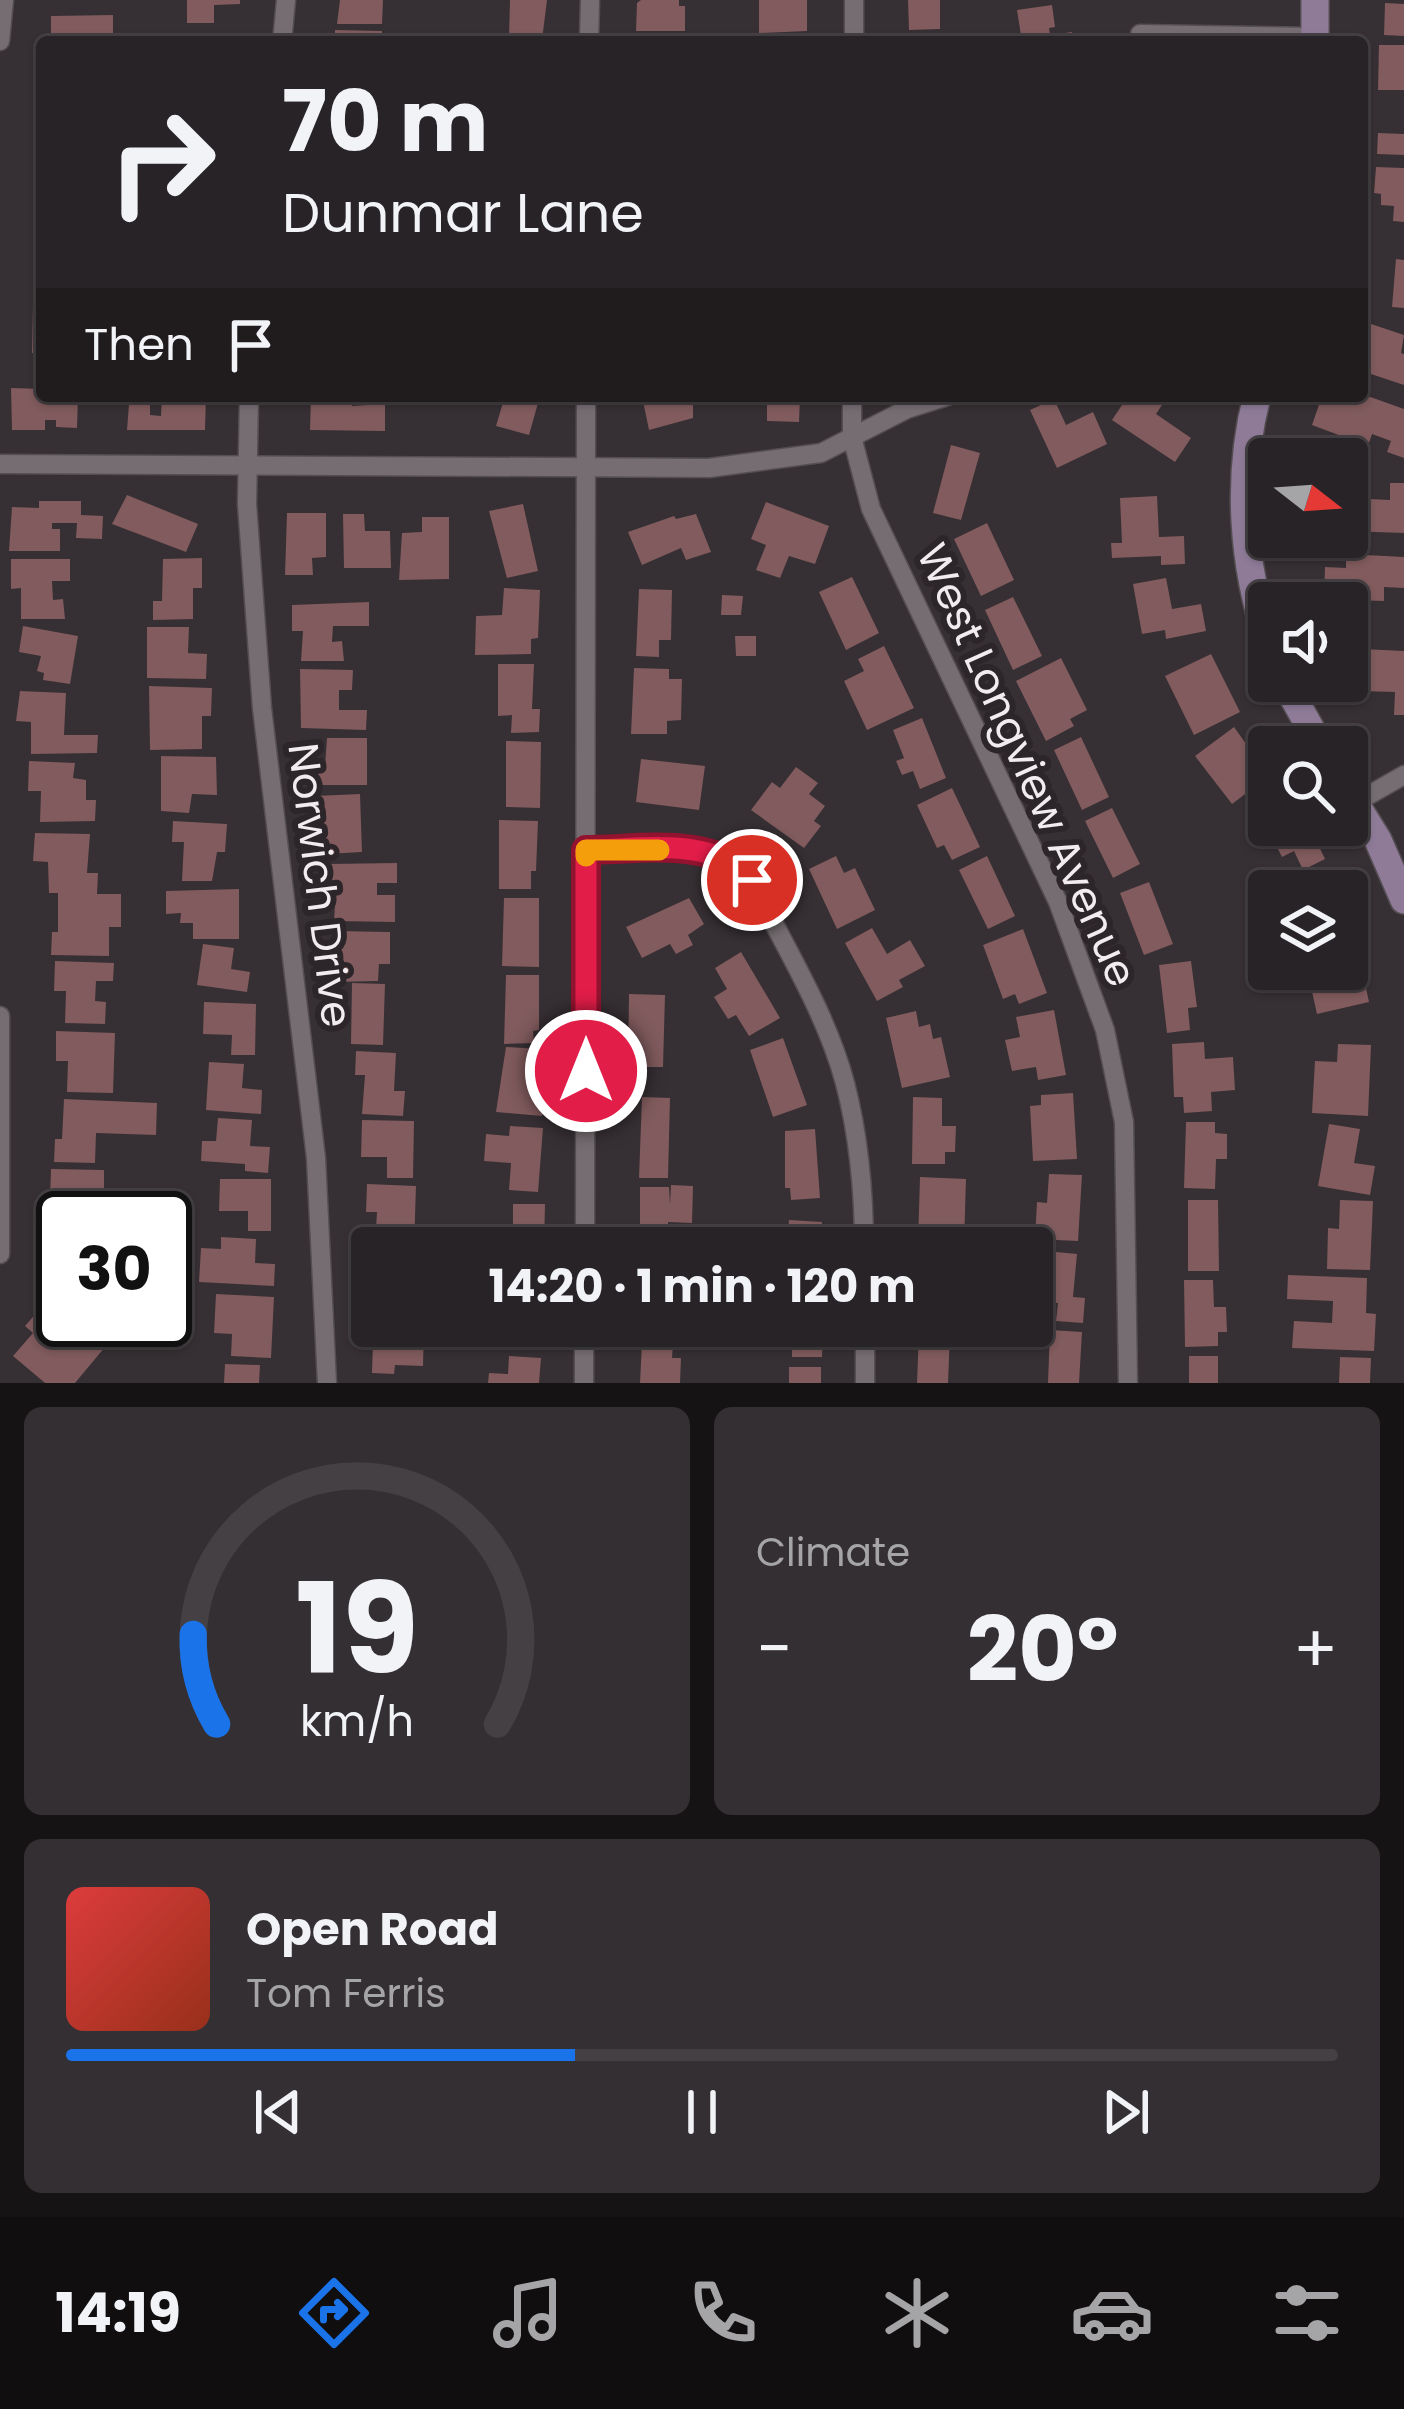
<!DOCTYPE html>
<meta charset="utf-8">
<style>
:root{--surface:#282326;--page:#342f32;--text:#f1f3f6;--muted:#a5a4a7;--line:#444043;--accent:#1a73e8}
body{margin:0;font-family:Poppins,sans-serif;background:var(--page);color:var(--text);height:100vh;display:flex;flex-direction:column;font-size:45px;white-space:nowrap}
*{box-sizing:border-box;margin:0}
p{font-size:39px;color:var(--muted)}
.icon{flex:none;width:66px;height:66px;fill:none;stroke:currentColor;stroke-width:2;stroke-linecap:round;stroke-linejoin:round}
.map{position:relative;height:1383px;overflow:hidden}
.sheet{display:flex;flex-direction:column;gap:24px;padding:24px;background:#161315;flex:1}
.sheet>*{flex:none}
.guide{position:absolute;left:36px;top:36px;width:1332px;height:366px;border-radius:12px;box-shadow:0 3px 9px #0004,0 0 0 3px var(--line);background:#282326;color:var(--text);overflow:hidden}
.needle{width:78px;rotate:107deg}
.buttons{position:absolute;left:1248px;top:438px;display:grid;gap:24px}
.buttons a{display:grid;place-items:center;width:120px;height:120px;border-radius:12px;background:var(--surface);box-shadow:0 3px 9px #0004,0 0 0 3px var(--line);font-size:60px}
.speed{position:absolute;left:36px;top:1191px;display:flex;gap:24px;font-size:60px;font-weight:700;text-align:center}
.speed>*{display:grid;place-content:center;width:156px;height:156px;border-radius:50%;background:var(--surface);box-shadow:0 3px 9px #0004,0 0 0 3px var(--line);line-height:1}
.speed .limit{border:6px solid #111;border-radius:18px;background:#fff;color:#111}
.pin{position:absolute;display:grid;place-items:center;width:102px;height:102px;color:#fff;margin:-51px;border:6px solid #fff;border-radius:50%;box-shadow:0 3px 12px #0007}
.me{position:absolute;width:132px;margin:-66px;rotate:0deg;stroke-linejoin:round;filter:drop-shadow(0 0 9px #0008)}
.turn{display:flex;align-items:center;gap:42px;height:252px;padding:0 48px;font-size:54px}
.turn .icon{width:156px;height:156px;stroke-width:2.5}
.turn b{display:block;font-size:84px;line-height:102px}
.then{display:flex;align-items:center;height:114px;padding:0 48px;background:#0003;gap:24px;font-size:45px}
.big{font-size:90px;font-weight:700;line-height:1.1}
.sheet .card{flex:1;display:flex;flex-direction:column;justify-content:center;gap:18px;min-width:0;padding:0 42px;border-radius:18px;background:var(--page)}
.sheet .dial{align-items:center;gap:0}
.dial svg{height:312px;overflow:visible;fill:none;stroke:var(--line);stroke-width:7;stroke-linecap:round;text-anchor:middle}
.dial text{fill:var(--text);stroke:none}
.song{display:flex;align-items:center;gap:36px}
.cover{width:144px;height:144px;border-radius:18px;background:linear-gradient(135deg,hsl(0 70% 55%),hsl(10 70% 35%))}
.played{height:12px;border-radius:6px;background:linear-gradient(90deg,var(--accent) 40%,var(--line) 40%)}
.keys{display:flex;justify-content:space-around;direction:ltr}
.heat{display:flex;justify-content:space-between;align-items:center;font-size:66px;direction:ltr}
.sheet .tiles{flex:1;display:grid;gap:24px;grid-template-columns:1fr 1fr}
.card:last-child{grid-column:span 2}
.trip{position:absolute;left:351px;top:1227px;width:702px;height:120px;border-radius:12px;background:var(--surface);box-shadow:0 3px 9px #0004,0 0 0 3px var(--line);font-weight:700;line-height:120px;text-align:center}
.menu{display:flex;height:192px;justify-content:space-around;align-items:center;background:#100e0f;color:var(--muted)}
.menu .icon{width:84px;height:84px}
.menu .on{color:var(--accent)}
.menu b{font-size:54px;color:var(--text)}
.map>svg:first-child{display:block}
.building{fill:#815b5d}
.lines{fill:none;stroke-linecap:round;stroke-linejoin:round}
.street-casing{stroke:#544e52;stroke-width:21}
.secondary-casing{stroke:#544e52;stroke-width:30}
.street{stroke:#756d71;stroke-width:18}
.secondary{stroke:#8f7b98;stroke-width:27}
.route-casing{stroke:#92132f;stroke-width:30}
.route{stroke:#e11d48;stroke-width:21}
.slow{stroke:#f59e0b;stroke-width:21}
.labels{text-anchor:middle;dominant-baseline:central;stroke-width:12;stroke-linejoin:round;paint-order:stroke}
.street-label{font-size:42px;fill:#f1ecef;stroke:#2c2529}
</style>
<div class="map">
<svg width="1404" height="1383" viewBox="0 0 1404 1383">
<rect width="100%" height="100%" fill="#362f33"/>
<g class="building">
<path d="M187,0H240V4L214,5V23H187Z"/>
<path d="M340,0H383L382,24H337Z"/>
<path d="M510,0H547L542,40L509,39Z"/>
<path d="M641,0H679V6H685V31H636L637,3Z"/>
<path d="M759,0H807V31L759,33Z"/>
<path d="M908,0H940V29L909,30Z"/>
<path d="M1385,3L1404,4V36L1384,35Z"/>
<path d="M1052,5L1055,27L1049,28L1050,35L1072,32L1073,42H1022L1017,10Z"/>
<path d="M113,15V42L51,41V16Z"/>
<path d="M335,30L382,31V42H335Z"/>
<path d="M1379,45H1404V90H1378Z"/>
<path d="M1378,133L1404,134V155L1377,154Z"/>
<path d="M1376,167L1404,168V222L1393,221L1394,206L1381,205V194L1374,193Z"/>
<path d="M1396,259L1404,260V308L1392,307Z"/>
<path d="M33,305H42V354L32,353Z"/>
<path d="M1362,321L1404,335L1401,353L1404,354V385L1362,371Z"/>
<path d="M11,388L42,389V396H78L77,428L56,427V420H45V430H12Z"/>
<path d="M1362,394L1404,409V458L1387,452L1391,441L1372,434L1368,446L1312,425L1322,396L1344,401L1346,396Z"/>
<path d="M162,396H206L205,430H127L129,404H150V415L161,416Z"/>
<path d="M311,396H352V406L385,404V431L310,430Z"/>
<path d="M505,396H540L529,435L496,426Z"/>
<path d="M642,396H681L683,403L693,400V418L649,430Z"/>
<path d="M767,396H800L799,422L767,421Z"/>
<path d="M1128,396H1168L1156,414L1191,438L1175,462L1112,420Z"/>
<path d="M1054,399L1066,425L1093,412L1107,444L1057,468L1030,410Z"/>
<path d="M951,445L980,453L961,520L933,513Z"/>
<path d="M1390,483H1404V533L1347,531V487L1369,488V499L1390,500Z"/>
<path d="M127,495L198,524L186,552L112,524Z"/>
<path d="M1157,496L1159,537L1184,536L1185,564L1161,565V556L1112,558L1111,543H1122L1120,498Z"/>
<path d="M39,501H81V515L103,516L102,539L76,538L77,523H52V529H60V551H9L12,507L39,508Z"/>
<path d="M766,502L829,526L815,564L789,556L780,578L756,570L766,545L751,539Z"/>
<path d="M523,504L538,571L507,578L489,511Z"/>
<path d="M287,513H326V557L312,558L313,575H285Z"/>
<path d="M343,514H364L365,531H390L391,568H344Z"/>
<path d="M696,514L711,552L686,560L681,548L642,565L628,532L674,516L676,519Z"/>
<path d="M422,517H449V579L399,580L402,533L422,532Z"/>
<path d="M987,523L1014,580L981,596L954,539Z"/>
<path d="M1346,554L1404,557V588L1384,587V601L1324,599L1325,567L1346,568Z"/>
<path d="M202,558V588H193V619L153,620V601H162L163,559Z"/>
<path d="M11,559H70V581H52L53,600L63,599L65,619H21V588L11,589Z"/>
<path d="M852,577L879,633L846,650L819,592Z"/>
<path d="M1166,578L1172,609L1201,604L1206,631L1166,639L1165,630L1142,634L1133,584Z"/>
<path d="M504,588L540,590L538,638L531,639V654L475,655L476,616L502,615Z"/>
<path d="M639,589L672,590L671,640H659V657L636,656Z"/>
<path d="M722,595L743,596L741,615H721Z"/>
<path d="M1013,597L1042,656L1013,670L985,610Z"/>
<path d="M369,602V626H333L332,642L342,641L344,661H301L303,631H292V605Z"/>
<path d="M23,626L78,636L70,684L43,680L44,673L37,671L41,656L19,652Z"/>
<path d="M147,627H189L188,653L207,654L206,679L147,678Z"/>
<path d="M735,636H756V656H736Z"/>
<path d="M884,646L914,708L867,730L844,681L864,671L858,659Z"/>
<path d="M1362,649L1404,651V715H1394L1395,692L1360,691Z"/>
<path d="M1211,654L1240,712L1194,735L1165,676Z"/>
<path d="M1061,658L1087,710L1070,719L1074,726L1046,741L1016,681Z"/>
<path d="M498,664H534L532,709H540L539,732L511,733L512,715L498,716Z"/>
<path d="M634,668L669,669V679H682L681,720L667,721V734H631Z"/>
<path d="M300,669L353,670L352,690H339V710H367L366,730L301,728Z"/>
<path d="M149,686L212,688L211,716H202V749L150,750Z"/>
<path d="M20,691L66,693L64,735H98L97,753L31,754V722L16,721Z"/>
<path d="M922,718L946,778L920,789L913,771L902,775L896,761L904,758L893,730Z"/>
<path d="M1234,727L1269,776L1232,804L1195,756Z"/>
<path d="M1081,737L1109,797L1082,810L1054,750Z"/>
<path d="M327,738H367V785H311L312,766H325Z"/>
<path d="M506,741L541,742L540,808L506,807Z"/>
<path d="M161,756L216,757L217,795L192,794L189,813L161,811Z"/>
<path d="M641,759L705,766L699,810L636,802Z"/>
<path d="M29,761L75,763L73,778L86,780V800H96L95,821L40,822L41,791H28Z"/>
<path d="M796,767L818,783L809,794L825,806L814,821L821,826L804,848L751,810L772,782L780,788Z"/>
<path d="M952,788L980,847L952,860L944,845L937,848L917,805Z"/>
<path d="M360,794L362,852L326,854V828H317L315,796Z"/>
<path d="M1112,808L1140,864L1113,878L1085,821Z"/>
<path d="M1269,811V825H1301L1308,840L1314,836L1325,859L1303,870L1294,851L1282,857L1261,815Z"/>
<path d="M499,820L538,821L536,871H531V889H499Z"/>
<path d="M173,821L227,824L225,852H217L212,881H182L184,842H172Z"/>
<path d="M35,833L90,834L87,873H98L97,894H121V927H109V956L51,955L52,932H58V893H49L48,862L33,861Z"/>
<path d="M836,856L844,873L855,868L875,910L837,929L809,869Z"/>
<path d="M987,856L1015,916L988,929L959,870Z"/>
<path d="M397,863V883H377V895H395V922L334,921L336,890L326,891L327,864Z"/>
<path d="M1149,882L1173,944L1144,955L1120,893Z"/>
<path d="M239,889V939H193V923H180L181,913L166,914V891Z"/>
<path d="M504,898H539V967L502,966Z"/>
<path d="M689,898L704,924L688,935L693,945L676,954L670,944L642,958L626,927Z"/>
<path d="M872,928L887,954L910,940L925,966L899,980L903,987L877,1001L845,943Z"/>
<path d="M1023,929L1047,993L1019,1004L1015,994L1003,999L983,945Z"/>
<path d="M335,931L390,932V964H379L378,981L335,982Z"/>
<path d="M203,944L234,948L231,969L250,972L247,992L197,985Z"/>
<path d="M741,952L780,1018L749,1036L736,1015L728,1019L714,997L727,989L715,968Z"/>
<path d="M1359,955L1369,1002L1317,1014L1307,969H1347V957Z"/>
<path d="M55,961L114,963L113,981H96L95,1001L106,1002L105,1024L65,1023L66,991H54Z"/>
<path d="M1191,961L1197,1007L1188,1008L1190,1030L1167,1033L1159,965Z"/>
<path d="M506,975H539V1030L533,1031L534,1043L504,1044Z"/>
<path d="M352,983L385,984L383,1045L351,1044Z"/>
<path d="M629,994L665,995L663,1067H628Z"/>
<path d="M204,1002L256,1004L255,1055H231L232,1035L203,1034Z"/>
<path d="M1054,1010L1066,1075L1038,1080L1036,1067L1012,1071L1005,1040L1020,1037L1016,1017Z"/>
<path d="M916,1011L919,1027L930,1024L933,1039L941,1037L950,1077L902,1088L886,1018Z"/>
<path d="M56,1031L115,1033L113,1093L67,1092L68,1061H56Z"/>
<path d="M783,1038L807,1105L773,1117L750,1050Z"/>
<path d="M1204,1042L1205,1059L1233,1057L1235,1090L1211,1092L1212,1111L1184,1113L1183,1097H1174L1172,1044Z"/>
<path d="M1338,1044L1371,1045L1368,1116L1312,1113L1315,1061L1337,1062Z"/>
<path d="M506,1047L539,1049L535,1092H544L542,1116L496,1112Z"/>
<path d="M356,1051L396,1053L394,1091H405L403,1116L362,1114L365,1075H355Z"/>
<path d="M209,1062L244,1064L242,1088L262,1090L261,1114L206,1110Z"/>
<path d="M1073,1093L1077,1159L1033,1161L1030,1106L1041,1105V1095Z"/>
<path d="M642,1097L670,1098L668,1178H639Z"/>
<path d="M913,1097L942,1098V1126H956L955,1152H945V1164H912Z"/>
<path d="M64,1099L157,1103L156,1135L96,1133L95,1163L54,1162L55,1139H62Z"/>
<path d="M218,1118L252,1120L250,1146L270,1147L268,1173L245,1171V1164L201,1161L202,1141H216Z"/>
<path d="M362,1120L414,1121L413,1178H387V1157H361Z"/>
<path d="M1186,1122H1215V1133L1227,1134V1159H1216L1215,1189L1184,1188Z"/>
<path d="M1329,1124L1360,1129L1354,1163L1375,1166L1370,1195L1318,1186Z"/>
<path d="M510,1126L543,1128L538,1192L509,1190L511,1163L484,1161L486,1134L509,1136Z"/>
<path d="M815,1129L820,1198L791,1200L790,1188H785V1131Z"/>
<path d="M51,1169L104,1170V1218H61V1199H50Z"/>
<path d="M1049,1174L1082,1175L1078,1241L1035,1239L1037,1202L1047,1203Z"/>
<path d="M920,1177L966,1179L964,1244L918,1243Z"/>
<path d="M220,1179H271V1231H248V1211H219Z"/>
<path d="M367,1184L416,1186L414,1247L375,1246L377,1212H366Z"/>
<path d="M671,1185L693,1186L692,1223L668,1222V1248H640V1187H669L670,1204Z"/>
<path d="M1188,1200H1218L1219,1271H1188Z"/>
<path d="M1340,1200L1373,1201L1370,1270L1327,1269L1328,1228L1339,1229Z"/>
<path d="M513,1204H545L544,1248H513Z"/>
<path d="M789,1220L822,1222L820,1248H777V1243H787Z"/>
<path d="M221,1237L256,1239L255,1263L275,1264L274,1286L199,1282L201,1248L221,1249Z"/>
<path d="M1046,1251L1077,1254L1073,1297L1085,1298L1083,1323L1056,1321L1058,1303L1042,1302Z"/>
<path d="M1288,1275L1367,1278L1366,1313L1376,1314L1374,1351L1292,1348L1294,1321L1332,1323L1333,1301L1287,1299Z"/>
<path d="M57,1276L63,1278V1303L49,1298Z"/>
<path d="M1184,1280H1213L1214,1307H1226L1227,1332H1218V1346L1185,1347Z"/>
<path d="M216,1294L274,1297L271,1358L231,1356L232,1334L214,1333Z"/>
<path d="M45,1303L63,1320H73L105,1347L75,1383H45L13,1356L33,1333L25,1326Z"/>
<path d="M383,1326H424L423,1366L395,1365L394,1374L372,1373L373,1341L383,1342Z"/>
<path d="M506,1326H540L539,1349L504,1346Z"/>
<path d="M628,1326H680V1333L628,1329Z"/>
<path d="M777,1326H823L822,1357H792V1347L776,1346Z"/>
<path d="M1050,1330L1082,1332L1079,1383H1048Z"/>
<path d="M919,1332H950L948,1383H917Z"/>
<path d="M642,1342L673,1344L672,1358H681L680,1383H640Z"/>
<path d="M509,1356L541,1358L539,1383H488L489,1373L508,1374Z"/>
<rect x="1189" y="1356" width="29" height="27"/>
<path d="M1340,1357L1371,1358L1370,1383H1339Z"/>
<path d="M225,1364L260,1365L259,1383H224Z"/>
<rect x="789" y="1367" width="32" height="16"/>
</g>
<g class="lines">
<defs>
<g id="street">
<path d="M1140,34L1315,37"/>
<path d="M0,41L4,0"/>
<path d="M282,42L286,0"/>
<path d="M589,42L590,0"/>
<path d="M854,42V0"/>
<path d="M249,396L247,504L262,708L316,1158L327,1383"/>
<path d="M852,396V437L871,509L1058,902L1105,1030L1124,1122L1128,1383"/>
<path d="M0,464L709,468L821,453L907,409L948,396"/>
<path d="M1355,803L1404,775"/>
<path d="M587,850C639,850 715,835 752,881C784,946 826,1012 845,1083C859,1137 864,1192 864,1248"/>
<path d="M0,1016V1254"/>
<path d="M585,1248L586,396"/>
<path d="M865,1326V1383"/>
<path d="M584,1383V1326"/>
</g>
<g id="secondary">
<path d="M1315,42V0"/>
<path d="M1257,396C1236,477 1242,565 1269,644"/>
<path d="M1284,681L1321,747"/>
<path d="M1347,790L1378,840L1404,900"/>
</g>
</defs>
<use href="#street" class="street-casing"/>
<use href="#secondary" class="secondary-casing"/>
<use href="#street" class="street"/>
<use href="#secondary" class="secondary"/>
</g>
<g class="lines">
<defs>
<path id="route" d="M586,1071V850C639,850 715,835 752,880"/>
</defs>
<use href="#route" class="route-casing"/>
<use href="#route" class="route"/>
<path class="slow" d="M586,856V850H659"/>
</g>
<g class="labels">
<g class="street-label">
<text transform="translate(1027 765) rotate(66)">West Longview Avenue</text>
<text transform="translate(320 885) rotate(83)">Norwich Drive</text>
</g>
</g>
</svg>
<div class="buttons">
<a><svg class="needle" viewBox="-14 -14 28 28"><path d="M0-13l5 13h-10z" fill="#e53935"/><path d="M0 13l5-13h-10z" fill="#a5a4a7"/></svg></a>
<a><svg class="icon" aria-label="sound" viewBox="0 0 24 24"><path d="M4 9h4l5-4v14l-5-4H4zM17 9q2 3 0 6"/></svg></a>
<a><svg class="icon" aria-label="search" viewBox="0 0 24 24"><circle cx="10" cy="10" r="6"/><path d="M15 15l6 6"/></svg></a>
<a><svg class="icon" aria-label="layers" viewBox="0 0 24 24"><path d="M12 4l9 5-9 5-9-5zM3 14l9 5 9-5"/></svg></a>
</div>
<div class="speed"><div class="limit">30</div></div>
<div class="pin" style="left:752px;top:880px;background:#d93025"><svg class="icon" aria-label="arrive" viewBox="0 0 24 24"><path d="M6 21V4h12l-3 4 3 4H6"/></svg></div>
<svg class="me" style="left:586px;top:1071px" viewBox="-20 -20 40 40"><circle r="17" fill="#e11d48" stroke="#fff" stroke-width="3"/><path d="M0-11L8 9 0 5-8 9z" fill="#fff"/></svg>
<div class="trip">14:20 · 1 min · 120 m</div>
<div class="guide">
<div class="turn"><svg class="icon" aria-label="right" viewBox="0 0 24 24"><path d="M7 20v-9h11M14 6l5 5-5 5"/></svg><div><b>70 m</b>Dunmar Lane</div></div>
<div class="then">Then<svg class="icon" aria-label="arrive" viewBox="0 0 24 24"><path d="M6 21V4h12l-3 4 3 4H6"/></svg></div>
</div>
</div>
<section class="sheet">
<div class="tiles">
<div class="card dial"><svg viewBox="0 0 100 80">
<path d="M14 69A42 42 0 1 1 86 69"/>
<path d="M14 69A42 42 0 0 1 8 46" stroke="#1a73e8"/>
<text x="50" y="56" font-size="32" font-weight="700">19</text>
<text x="50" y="72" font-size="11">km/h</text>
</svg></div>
<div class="card"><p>Climate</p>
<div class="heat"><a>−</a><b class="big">20°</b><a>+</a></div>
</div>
<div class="card">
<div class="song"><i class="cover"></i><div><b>Open Road</b><p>Tom Ferris</p></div></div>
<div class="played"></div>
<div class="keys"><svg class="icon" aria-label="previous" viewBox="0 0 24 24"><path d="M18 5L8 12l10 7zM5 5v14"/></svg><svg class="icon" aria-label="pause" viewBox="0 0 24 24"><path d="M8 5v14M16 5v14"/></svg><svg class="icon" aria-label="next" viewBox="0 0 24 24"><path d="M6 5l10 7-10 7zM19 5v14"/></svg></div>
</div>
</div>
</section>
<nav class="menu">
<b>14:19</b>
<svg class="icon on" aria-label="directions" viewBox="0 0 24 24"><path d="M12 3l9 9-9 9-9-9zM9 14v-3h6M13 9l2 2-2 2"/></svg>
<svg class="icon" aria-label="music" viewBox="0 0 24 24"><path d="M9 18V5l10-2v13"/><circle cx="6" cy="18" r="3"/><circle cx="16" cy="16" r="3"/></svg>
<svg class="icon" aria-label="phone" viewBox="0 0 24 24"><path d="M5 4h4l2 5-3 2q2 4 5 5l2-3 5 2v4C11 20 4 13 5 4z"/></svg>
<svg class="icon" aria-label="climate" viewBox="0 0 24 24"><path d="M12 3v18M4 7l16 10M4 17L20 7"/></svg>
<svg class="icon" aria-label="car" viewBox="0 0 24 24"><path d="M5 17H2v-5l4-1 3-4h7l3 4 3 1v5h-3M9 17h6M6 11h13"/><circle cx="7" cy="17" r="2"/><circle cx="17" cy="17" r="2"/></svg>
<svg class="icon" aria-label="filters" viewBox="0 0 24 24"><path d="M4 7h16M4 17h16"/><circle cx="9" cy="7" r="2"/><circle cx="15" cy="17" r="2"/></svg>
</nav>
